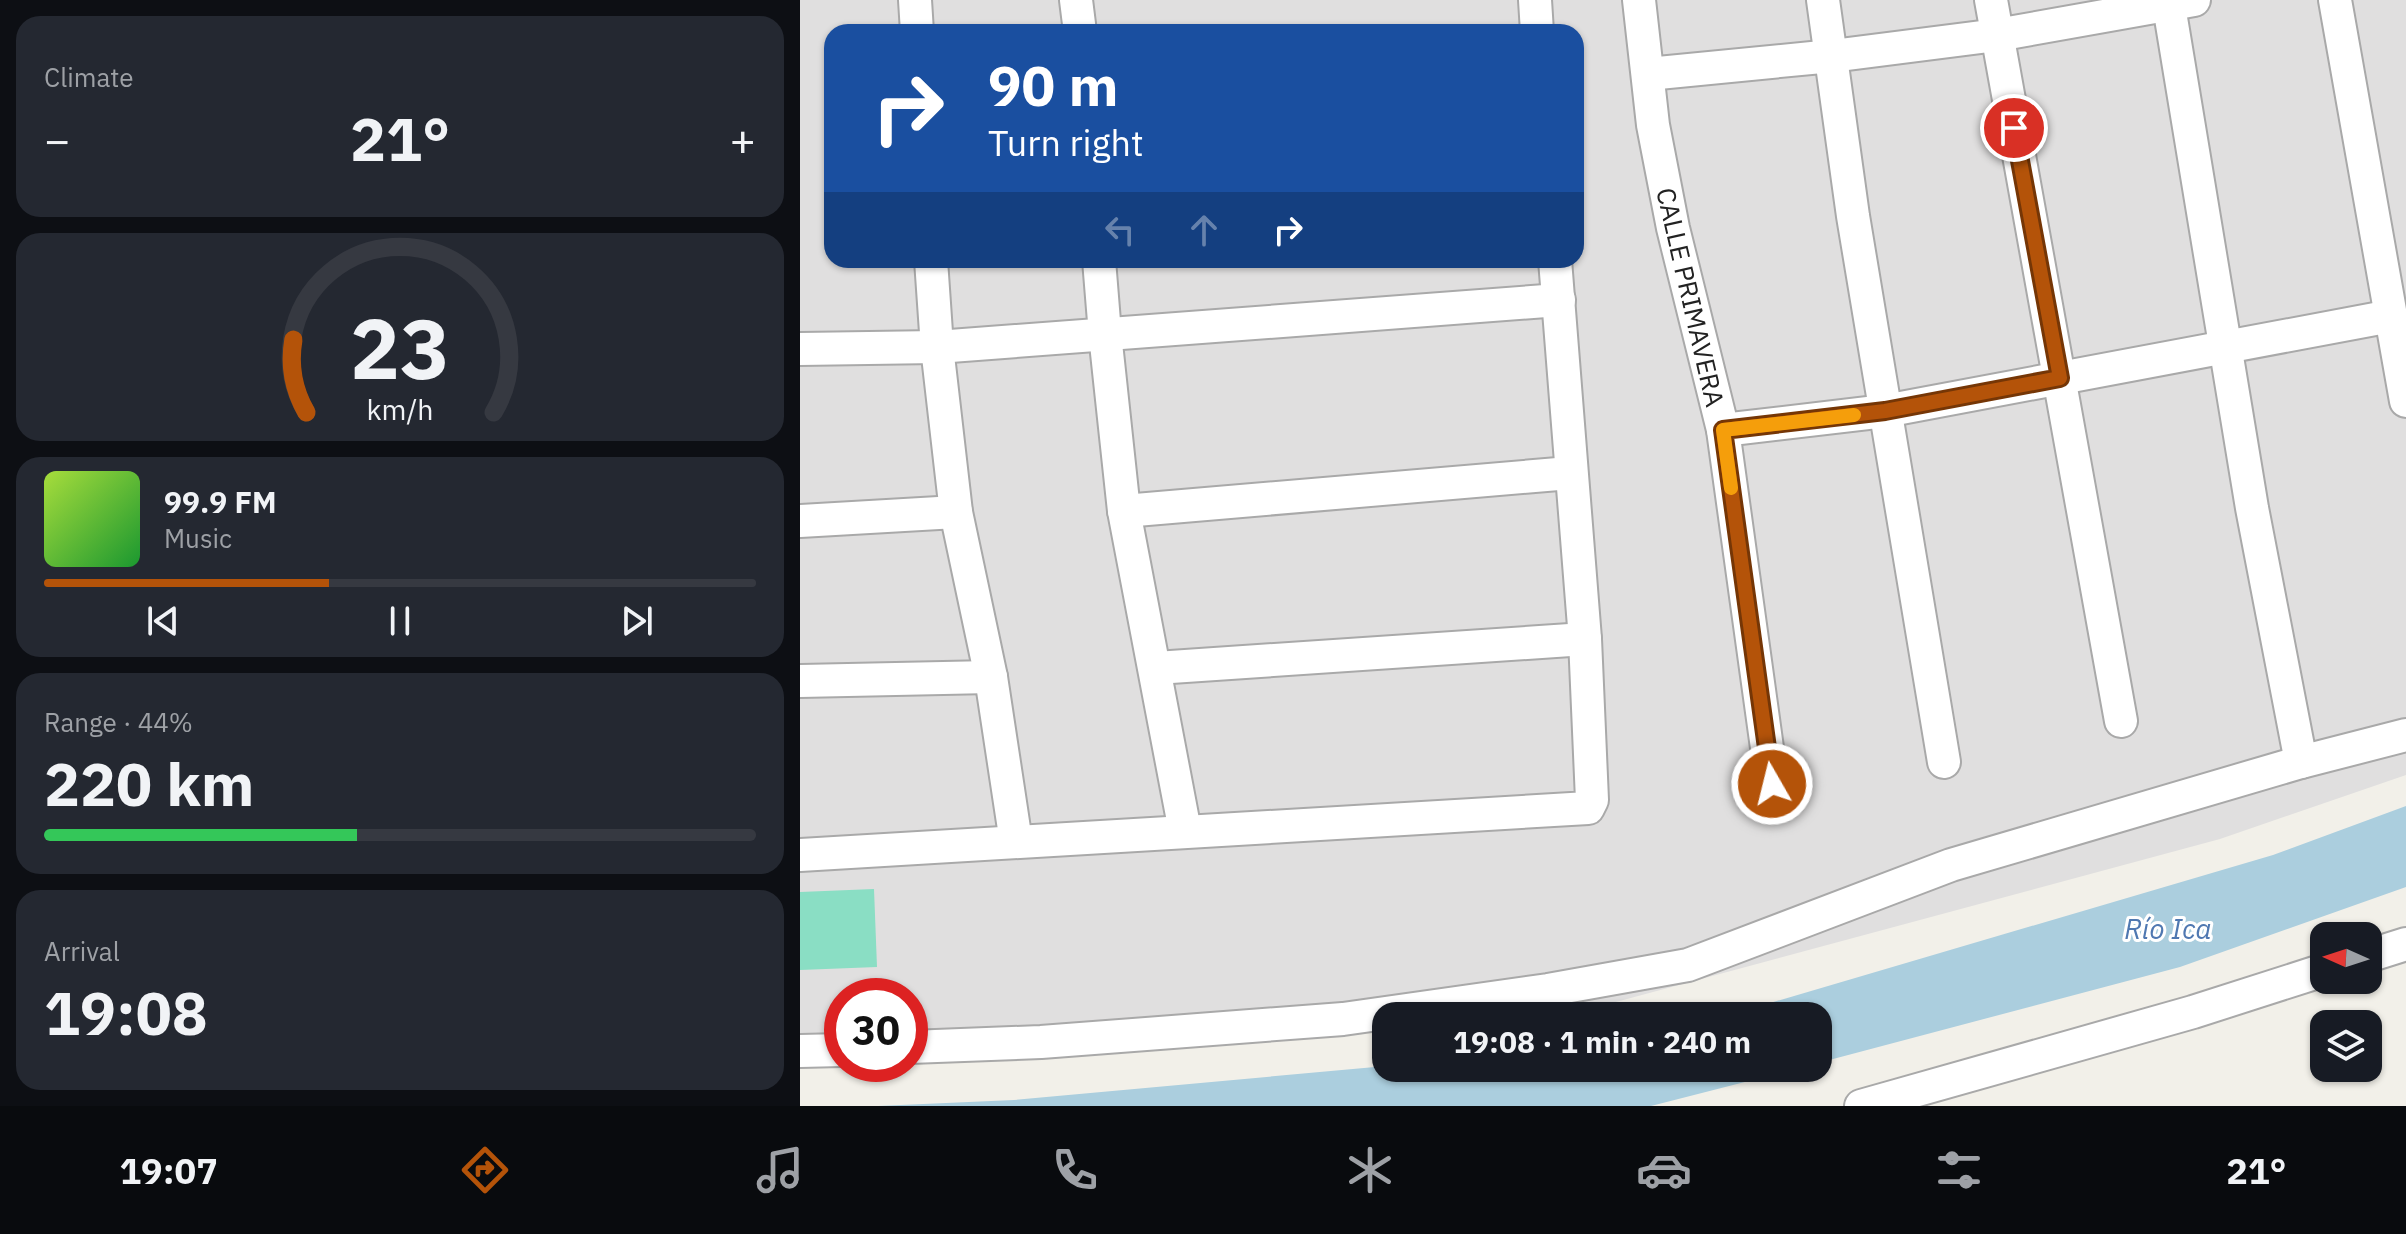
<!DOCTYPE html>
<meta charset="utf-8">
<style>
:root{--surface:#171b24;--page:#242831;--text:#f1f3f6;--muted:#9ea1a6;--line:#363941;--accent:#b45309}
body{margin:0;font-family:"IBM Plex Sans",sans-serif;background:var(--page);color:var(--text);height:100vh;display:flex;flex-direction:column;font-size:30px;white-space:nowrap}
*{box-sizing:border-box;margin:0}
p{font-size:26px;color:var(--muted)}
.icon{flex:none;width:44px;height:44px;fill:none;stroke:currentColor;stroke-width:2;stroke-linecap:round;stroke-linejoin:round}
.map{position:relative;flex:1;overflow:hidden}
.details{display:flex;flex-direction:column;gap:16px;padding:16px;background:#0d0f14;width:800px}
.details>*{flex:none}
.top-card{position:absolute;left:24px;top:24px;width:760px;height:244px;border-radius:24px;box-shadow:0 2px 6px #0004;background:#1a4fa0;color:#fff;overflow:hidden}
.needle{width:52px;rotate:273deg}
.controls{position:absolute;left:1510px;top:922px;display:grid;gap:16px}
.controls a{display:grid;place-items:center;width:72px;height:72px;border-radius:16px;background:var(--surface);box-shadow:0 2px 6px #0004;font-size:40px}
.speed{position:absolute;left:24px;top:978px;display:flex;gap:16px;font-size:40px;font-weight:700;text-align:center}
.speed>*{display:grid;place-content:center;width:104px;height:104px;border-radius:50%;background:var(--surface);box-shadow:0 2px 6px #0004;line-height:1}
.speed .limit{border:12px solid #d22;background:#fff;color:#111}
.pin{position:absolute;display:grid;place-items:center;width:68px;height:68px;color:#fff;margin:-34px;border:4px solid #fff;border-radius:50%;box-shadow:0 2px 8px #0007}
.me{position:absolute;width:88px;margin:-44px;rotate:352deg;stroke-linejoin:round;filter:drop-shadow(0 0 6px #0008)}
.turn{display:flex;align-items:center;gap:28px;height:168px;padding:0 32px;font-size:36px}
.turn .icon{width:104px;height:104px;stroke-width:2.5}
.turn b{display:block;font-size:56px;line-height:68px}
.lanes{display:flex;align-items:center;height:76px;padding:0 32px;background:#0003;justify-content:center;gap:40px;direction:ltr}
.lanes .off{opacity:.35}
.big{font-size:60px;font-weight:800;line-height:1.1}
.details .widget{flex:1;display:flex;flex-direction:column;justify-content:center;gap:12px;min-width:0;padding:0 28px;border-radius:24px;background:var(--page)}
.details .dial{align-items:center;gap:0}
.dial svg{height:208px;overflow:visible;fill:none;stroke:var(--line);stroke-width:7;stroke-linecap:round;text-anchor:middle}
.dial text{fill:var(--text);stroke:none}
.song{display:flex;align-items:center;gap:24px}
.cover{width:96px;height:96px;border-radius:12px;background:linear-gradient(135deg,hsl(80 70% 55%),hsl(130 70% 35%))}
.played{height:8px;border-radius:4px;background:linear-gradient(90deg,var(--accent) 40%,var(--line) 40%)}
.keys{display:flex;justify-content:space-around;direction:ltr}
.heat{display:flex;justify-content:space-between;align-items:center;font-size:44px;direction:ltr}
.charge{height:12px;border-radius:6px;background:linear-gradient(90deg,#34c759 44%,var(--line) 0)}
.trip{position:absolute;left:572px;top:1002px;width:460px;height:80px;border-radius:24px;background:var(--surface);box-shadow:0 2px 6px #0004;font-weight:800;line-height:80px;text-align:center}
.tabs{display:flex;height:128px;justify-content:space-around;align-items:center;background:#090b0e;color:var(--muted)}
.tabs .icon{width:56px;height:56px}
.tabs .current{color:var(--accent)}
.tabs b{font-size:36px;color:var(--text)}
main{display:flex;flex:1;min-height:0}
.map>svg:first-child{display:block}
.residential{fill:#e0dfdf;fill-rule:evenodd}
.pitch{fill:#8adec4}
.water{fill:#abcede}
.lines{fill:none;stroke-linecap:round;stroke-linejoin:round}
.minor-casing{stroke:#a9a9a9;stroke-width:36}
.minor{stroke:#fff;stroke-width:32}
.route-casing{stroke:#753606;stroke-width:20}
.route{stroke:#b45309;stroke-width:14}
.slow{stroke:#f59e0b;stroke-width:14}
.labels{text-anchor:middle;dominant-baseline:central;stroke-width:6;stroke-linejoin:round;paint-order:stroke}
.street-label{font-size:26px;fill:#222;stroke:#fff}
.water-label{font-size:28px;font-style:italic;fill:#4f78b1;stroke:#fff}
</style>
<main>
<section class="details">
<div class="widget"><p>Climate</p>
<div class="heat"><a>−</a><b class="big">21°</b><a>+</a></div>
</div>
<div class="widget dial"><svg viewBox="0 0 100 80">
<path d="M14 69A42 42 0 1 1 86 69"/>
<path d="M14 69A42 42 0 0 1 9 41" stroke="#b45309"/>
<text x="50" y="56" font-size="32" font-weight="700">23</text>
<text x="50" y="72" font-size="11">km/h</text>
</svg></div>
<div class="widget">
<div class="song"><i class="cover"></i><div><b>99.9 FM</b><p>Music</p></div></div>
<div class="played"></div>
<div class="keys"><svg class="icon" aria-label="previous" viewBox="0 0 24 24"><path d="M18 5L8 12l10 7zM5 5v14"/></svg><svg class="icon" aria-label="pause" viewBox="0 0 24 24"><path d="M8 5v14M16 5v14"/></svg><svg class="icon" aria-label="next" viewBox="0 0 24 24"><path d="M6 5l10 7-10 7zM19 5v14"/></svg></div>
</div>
<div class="widget"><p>Range · 44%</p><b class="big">220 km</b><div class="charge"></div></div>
<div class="widget"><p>Arrival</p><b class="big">19:08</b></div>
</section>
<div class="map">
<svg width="1606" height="1106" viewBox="0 0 1606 1106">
<rect width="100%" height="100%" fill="#f2f0e9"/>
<path class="residential" d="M0,0H1606V775L1420,839L764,1016H586V1032L110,1056V996H42V1058L0,1060ZM32,32H776V260H32Z"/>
<path class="pitch" d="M74,889L77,967L0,970V892Z"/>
<g class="water">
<path d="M1606,806V887L1380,967L1018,1063V1016H926L1473,855Z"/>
<path d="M586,1066V1068H999L851,1106H78L214,1100Z"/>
</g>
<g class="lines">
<defs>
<g id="minor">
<path d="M115,0L117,32"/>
<path d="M276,0L280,32"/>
<path d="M735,0L737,32"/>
<path d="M839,0L853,125L873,228L923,430L972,784"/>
<path d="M1023,0L1053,216L1144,762"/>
<path d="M1191,0L1321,721"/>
<path d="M1368,0L1452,508L1501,762"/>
<path d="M1535,0L1606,401"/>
<path d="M848,74L1032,56L1197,35L1394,0"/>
<path d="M131,260L137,347L156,512L191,677L216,842"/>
<path d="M299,260L305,334L324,511L385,831"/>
<path d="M0,349L137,347L759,300"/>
<path d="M923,430L1085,411L1591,316"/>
<path d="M324,511L770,473"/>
<path d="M0,521L156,512"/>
<path d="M356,668L785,639"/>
<path d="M0,681L191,677"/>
<path d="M0,855L788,808L792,800L785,639L755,260"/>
<path d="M1568,956L1606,944"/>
<path d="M110,1047L241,1042L543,1019L748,990L888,965L1151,865L1501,762L1606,735"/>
<path d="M0,1051L42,1050"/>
<path d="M1061,1106L1393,1012L1524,970"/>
</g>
</defs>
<use href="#minor" class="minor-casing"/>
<use href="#minor" class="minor"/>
</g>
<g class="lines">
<defs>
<path id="route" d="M972,784L923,430L1085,411L1260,378L1214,128"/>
</defs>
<use href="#route" class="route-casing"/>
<use href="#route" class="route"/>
<path class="slow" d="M931,488L923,430L1054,415"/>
</g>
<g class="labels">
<g class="street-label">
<text transform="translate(891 297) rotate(77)">CALLE PRIMAVERA</text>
</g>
<g class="water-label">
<text x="1368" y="928">Río Ica</text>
</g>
</g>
</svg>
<div class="controls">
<a><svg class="needle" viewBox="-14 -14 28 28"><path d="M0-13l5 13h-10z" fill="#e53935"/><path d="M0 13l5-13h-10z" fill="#9ea1a6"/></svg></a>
<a><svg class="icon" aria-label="layers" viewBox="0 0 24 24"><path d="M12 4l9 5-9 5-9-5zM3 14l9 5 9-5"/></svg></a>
</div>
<div class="speed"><div class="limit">30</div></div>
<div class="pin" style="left:1214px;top:128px;background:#d93025"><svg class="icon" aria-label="arrive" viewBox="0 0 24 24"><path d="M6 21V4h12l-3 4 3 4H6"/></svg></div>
<svg class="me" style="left:972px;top:784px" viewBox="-20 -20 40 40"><circle r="17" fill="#b45309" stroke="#fff" stroke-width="3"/><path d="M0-11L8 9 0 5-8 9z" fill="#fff"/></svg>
<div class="trip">19:08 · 1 min · 240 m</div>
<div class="top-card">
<div class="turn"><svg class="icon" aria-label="right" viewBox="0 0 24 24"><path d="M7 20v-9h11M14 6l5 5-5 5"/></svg><div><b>90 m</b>Turn right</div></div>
<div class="lanes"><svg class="icon off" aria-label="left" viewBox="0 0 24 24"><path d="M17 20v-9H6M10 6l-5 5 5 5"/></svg><svg class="icon off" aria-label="ahead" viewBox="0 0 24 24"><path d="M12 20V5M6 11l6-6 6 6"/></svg><svg class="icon" aria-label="right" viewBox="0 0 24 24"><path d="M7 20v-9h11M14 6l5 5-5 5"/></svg></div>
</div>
</div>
</main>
<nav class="tabs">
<b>19:07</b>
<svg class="icon current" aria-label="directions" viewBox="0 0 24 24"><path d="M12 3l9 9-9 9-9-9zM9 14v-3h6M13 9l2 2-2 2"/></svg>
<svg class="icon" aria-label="music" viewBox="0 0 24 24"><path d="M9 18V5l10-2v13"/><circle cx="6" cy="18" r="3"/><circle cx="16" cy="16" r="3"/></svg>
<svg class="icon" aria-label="phone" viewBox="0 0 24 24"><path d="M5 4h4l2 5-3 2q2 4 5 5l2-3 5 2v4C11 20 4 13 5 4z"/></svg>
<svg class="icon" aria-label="climate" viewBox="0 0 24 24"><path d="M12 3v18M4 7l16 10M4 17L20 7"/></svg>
<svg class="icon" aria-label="car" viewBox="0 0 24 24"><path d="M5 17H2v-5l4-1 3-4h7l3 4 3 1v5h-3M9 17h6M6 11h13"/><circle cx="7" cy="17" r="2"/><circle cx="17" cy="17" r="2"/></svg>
<svg class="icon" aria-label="filters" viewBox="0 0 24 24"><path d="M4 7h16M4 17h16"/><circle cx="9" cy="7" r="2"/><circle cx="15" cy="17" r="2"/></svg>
<b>21°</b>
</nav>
